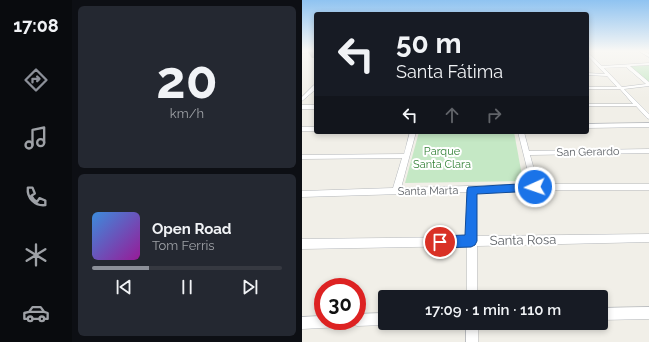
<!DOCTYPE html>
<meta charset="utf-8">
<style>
:root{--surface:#171b24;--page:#242831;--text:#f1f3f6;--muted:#9ea1a6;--line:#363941;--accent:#8c9099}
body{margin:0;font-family:Raleway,sans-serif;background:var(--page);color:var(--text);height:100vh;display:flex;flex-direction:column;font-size:15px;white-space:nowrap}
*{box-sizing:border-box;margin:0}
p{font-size:13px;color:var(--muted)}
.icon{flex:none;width:22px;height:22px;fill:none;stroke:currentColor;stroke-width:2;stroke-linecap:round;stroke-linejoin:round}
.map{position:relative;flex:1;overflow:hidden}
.sheet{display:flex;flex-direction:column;gap:6px;padding:6px;background:#0d0f14;width:230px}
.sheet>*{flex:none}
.hud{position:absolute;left:12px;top:12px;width:275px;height:122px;border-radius:4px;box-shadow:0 2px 6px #0003;background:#171b24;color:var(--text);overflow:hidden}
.speed{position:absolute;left:12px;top:278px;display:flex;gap:8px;font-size:20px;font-weight:700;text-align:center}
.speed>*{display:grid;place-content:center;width:52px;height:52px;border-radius:50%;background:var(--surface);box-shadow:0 2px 6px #0003;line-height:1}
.speed .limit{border:6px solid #d22;background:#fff;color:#111}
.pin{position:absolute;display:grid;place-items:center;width:34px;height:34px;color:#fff;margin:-17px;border:2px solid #fff;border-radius:50%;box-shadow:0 1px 4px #0007}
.me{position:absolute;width:44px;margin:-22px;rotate:267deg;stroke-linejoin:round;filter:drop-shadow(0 0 3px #0008)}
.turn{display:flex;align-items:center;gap:14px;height:84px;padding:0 16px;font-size:18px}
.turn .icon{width:52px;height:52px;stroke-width:2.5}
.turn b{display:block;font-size:28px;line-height:34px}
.lanes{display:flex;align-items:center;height:38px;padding:0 16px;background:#0003;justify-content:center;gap:20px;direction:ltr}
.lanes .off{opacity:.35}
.sheet .widget{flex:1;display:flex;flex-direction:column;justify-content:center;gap:6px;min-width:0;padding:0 14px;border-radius:6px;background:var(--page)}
.sheet .dial{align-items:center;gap:0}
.dial b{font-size:52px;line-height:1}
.song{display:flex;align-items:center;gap:12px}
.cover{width:48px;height:48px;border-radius:6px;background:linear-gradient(135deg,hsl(210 70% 55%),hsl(300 70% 35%))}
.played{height:4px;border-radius:2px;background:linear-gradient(90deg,var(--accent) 30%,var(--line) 30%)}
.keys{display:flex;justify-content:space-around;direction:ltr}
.trip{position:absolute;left:76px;top:290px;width:230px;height:40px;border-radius:4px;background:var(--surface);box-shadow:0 2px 6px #0003;font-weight:600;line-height:40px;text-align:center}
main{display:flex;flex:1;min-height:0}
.dock{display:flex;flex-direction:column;width:72px;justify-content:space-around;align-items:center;background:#090b0e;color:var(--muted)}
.dock .icon{width:28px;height:28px}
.dock .current{color:var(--accent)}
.dock b{font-size:18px;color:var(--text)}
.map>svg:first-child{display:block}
.green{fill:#c5e8c5}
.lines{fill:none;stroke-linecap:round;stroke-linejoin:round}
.minor-casing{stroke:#b5b8bc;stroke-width:1}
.minor{fill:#fff;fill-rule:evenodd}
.wall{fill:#afaea9}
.building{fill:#cccac5;stroke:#8f8d8a}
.route{fill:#1a73e8;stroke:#114b97}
.labels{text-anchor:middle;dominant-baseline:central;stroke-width:4;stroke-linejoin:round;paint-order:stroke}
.park-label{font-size:11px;fill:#348238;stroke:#fff}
.street-label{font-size:11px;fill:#5f6368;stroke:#fff}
.near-street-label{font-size:13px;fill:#5f6368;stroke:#fff}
</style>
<main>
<nav class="dock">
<b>17:08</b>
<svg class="icon current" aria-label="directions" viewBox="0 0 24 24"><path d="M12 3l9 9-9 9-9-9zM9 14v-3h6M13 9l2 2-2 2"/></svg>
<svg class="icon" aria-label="music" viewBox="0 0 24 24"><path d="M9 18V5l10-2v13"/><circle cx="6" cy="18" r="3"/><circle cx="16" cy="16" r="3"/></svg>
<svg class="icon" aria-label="phone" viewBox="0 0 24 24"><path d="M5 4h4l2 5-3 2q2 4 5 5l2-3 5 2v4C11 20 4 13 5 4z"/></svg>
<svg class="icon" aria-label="climate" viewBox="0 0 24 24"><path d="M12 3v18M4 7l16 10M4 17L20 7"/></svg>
<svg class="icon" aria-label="car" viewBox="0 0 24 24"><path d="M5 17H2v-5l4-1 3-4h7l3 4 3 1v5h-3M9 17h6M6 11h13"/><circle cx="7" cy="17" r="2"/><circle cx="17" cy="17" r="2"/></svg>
</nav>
<section class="sheet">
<div class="widget dial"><b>20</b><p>km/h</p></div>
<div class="widget">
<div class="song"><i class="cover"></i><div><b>Open Road</b><p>Tom Ferris</p></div></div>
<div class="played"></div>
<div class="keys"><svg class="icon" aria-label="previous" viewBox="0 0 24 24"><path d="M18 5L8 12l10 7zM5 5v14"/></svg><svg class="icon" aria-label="pause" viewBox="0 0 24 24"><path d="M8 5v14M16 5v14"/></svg><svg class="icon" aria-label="next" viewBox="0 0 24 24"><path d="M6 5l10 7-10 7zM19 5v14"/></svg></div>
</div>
</section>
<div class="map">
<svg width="347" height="342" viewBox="0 0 347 342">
<rect width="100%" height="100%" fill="#f1efe8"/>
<g class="green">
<path d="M347,65V82L326,66Z"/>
<path d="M117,132H212L221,181L103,183Z"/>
</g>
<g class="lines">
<defs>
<g id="minor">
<path d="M0,51H14V52L0,53Z"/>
<path d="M337,51H341L347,54V57Z"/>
<path d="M285,52L300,66L347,63V65L328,66L347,82V86L322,89L347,114V119L345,118L334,106H285V104H331L318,89H285V87H315L305,76L285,75V73L303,74L285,55ZM324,67L344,84L320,87L302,68Z"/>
<path d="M12,85H14V89L0,101V97Z"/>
<rect x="0" y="105" width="14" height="4"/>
<path d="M347,123V127L285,128V124Z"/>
<rect x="0" y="127" width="14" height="4"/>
<path d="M108,132H114L99,188L229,184L216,132H222L227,151L347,149V153L228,155L236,184H347V190H233L174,192V236L347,234V242L175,246V297H165V246L0,249V239L165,237L166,192L0,197V191L91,188L100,158L0,159V155L102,154Z"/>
<path d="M347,307V319L299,320V308Z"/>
<path d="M83,313V323H87L83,325L55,326L51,324L50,321H55V314Z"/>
<path d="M21,316V321H45L43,325L39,327L0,329V317Z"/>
<rect x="164" y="323" width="12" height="19"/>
</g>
</defs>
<use href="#minor" class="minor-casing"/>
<use href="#minor" class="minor"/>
</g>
<path class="wall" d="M14,51V58H10L6,52Z"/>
<path class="building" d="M9,51H14V52H6Z"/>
<linearGradient id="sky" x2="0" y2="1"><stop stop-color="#8fc3f1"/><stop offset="0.52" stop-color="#f9f8f5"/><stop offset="1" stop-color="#f9f8f5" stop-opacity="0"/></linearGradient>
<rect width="347" height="98" fill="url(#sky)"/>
<path class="route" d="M233,183L236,184L238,187L236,190L233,191L175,194V241L173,245L169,247L138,248L134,246L132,242L134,237L138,236L163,235L165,190L166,187Z"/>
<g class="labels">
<g class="park-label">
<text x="140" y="151">Parque<tspan x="140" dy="13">Santa Clara</tspan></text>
</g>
<g class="street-label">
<text transform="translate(286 152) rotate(-1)">San Gerardo</text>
<text transform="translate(126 191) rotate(-1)">Santa Marta</text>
</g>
<g class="near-street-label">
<text transform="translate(221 240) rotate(-1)">Santa Rosa</text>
</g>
</g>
</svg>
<div class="speed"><div class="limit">30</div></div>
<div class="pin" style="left:138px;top:242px;background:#d93025"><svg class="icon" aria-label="arrive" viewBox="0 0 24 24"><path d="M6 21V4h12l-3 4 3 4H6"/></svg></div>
<svg class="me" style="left:233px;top:187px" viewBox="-20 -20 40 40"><circle r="17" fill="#1a73e8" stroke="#fff" stroke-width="3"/><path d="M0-11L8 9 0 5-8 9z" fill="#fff"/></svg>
<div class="trip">17:09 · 1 min · 110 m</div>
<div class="hud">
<div class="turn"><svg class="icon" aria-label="left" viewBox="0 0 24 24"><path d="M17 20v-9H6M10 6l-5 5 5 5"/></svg><div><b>50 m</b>Santa Fátima</div></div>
<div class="lanes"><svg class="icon" aria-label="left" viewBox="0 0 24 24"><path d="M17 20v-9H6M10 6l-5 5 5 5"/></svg><svg class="icon off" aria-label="ahead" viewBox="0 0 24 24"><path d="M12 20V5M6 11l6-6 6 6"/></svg><svg class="icon off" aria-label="right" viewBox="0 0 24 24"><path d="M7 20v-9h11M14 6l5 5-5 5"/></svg></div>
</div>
</div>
</main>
